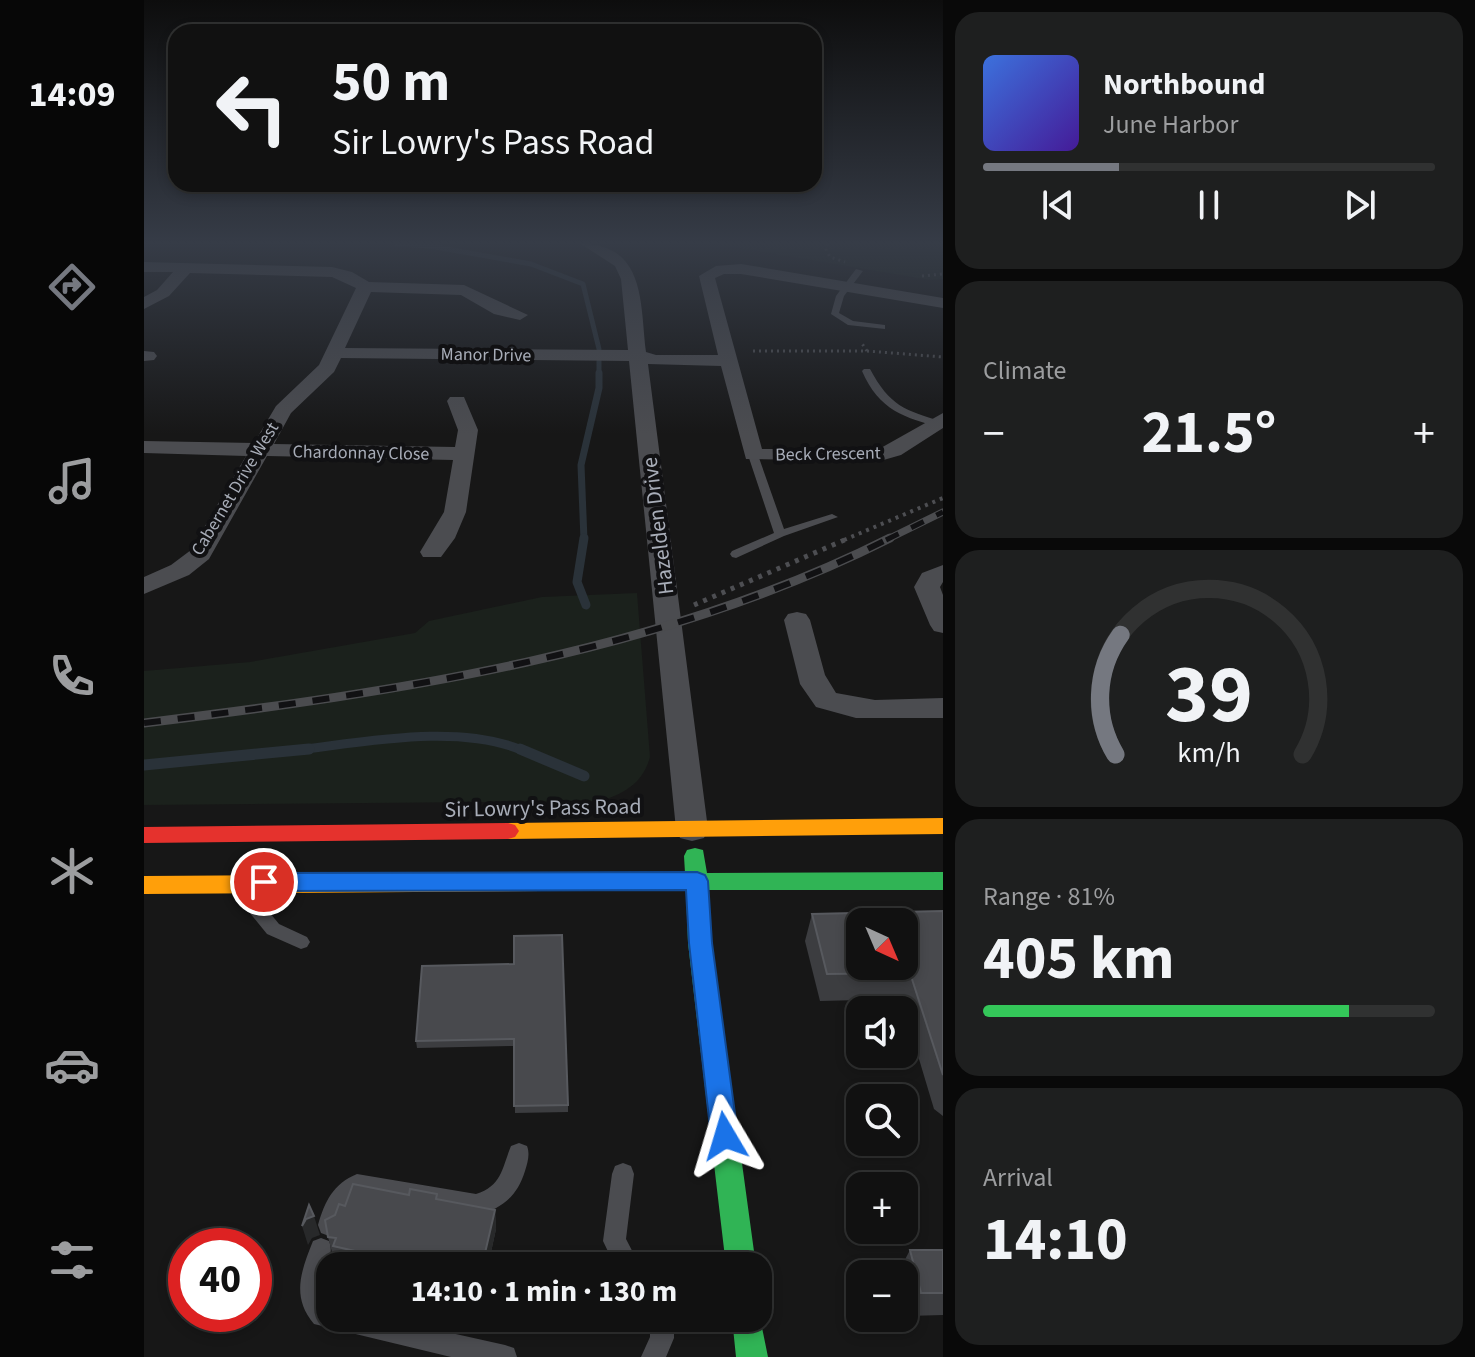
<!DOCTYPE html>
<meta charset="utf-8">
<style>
:root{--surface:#111;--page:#1e1f1f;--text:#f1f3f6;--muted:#9c9d9f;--line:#303131;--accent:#757880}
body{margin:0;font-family:"Source Sans 3",sans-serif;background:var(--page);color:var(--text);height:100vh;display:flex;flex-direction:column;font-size:30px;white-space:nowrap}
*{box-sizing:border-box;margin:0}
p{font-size:26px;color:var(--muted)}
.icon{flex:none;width:44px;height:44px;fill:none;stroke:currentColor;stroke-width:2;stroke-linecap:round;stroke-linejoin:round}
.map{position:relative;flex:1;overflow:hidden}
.side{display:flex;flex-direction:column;gap:12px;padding:12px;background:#090909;width:532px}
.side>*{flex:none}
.guide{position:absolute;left:24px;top:24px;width:654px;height:168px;border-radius:24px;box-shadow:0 4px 12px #0003,0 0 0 2px var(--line);background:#111;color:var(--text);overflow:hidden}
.needle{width:52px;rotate:136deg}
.controls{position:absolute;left:702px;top:908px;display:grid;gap:16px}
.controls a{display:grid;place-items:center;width:72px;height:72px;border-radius:16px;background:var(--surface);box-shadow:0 4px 12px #0003,0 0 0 2px var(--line);font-size:40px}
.speed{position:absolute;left:24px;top:1228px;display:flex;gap:16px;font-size:40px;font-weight:700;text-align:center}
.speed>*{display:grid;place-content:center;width:104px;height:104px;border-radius:50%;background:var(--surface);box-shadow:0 4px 12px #0003,0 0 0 2px var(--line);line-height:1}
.speed .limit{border:12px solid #d22;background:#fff;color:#111}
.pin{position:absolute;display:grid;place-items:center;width:68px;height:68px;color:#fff;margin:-34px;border:4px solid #fff;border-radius:50%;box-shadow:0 2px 8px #0007}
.me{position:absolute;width:88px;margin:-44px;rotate:353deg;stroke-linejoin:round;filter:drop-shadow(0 0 6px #0008)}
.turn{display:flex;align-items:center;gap:28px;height:168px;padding:0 32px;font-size:36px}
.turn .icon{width:104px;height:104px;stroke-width:2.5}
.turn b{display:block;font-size:56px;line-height:68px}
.big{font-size:60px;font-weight:700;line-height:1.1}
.side .tile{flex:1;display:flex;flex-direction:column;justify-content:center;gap:12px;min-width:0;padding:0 28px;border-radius:24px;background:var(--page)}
.side .dial{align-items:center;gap:0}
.dial svg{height:208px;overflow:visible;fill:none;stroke:var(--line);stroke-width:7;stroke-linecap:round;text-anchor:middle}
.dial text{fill:var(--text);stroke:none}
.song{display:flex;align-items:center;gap:24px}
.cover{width:96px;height:96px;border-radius:12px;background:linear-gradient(135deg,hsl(220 70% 55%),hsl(260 70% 35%))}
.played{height:8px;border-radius:4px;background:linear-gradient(90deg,var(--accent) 30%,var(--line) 30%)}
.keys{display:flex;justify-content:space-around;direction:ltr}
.heat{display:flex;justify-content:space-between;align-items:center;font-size:44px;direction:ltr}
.charge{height:12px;border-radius:6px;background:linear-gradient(90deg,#34c759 81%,var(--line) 0)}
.trip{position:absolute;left:172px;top:1252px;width:456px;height:80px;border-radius:24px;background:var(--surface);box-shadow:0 4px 12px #0003,0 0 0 2px var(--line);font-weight:700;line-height:80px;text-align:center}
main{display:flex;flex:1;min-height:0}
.tab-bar{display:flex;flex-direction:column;width:144px;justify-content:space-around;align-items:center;background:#070707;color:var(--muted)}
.tab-bar .icon{width:56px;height:56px}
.tab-bar .current{color:var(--accent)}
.tab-bar b{font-size:36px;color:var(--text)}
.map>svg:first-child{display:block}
.green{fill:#1b211c}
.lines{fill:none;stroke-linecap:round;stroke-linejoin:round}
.stream-far3{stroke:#2a3239;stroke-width:5}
.stream-far2{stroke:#2a3239;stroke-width:7}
.stream-far1{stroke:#2a3239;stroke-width:9}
.stream{stroke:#2a3239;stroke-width:11}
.path-far2{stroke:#4d4e52;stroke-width:3;stroke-dasharray:2 4;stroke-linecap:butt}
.path-far1{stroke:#4d4e52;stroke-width:4;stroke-dasharray:3 5;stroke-linecap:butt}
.path{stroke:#4d4e52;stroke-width:5;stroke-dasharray:4 6;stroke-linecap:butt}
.lane{fill:#4b4c50;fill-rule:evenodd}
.street{fill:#4b4c50;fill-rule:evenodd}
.fast{fill:#30b455;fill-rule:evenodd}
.slow{fill:#ff9f0a;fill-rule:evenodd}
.jam{fill:#e5322d;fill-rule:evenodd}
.rail-far1-casing{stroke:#4b4c4f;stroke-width:7}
.rail-casing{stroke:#4b4c4f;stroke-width:9}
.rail-far1{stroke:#111113;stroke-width:5;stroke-dasharray:14;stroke-linecap:butt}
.rail{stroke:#111113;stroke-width:6;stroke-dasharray:17;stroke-linecap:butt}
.wall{fill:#3c3d40}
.shaded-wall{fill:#28292a}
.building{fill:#48494d;stroke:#57595e;stroke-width:2;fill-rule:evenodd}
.route{fill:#1a73e8;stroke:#114b97;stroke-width:2}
.labels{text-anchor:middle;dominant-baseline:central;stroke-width:8;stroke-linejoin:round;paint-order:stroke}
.far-street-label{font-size:18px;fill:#a8adb8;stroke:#111113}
.street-label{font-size:22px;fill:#a8adb8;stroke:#111113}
</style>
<main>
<nav class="tab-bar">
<b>14:09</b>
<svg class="icon current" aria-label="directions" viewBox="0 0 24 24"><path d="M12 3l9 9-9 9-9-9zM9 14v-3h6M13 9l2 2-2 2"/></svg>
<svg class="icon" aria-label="music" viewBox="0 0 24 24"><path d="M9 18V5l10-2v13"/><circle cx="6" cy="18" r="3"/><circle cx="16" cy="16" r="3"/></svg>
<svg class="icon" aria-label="phone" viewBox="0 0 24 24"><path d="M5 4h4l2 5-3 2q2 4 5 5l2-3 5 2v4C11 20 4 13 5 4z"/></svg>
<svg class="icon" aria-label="climate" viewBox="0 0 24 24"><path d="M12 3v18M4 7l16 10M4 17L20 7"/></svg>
<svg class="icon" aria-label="car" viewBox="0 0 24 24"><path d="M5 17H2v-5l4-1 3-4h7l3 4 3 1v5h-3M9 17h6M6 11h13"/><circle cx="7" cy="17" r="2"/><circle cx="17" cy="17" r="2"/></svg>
<svg class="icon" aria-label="filters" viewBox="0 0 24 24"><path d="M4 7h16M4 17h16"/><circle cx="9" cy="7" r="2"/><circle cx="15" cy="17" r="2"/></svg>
</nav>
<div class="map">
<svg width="799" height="1357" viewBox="0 0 799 1357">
<rect width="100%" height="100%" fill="#171717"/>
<g class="green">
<path d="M572,244H799V279L786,280Z"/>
<path d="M493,593L506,757C499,783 481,793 457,801L0,805V671L106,662L271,633L285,621L398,597Z"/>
</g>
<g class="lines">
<g class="stream-far3">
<path d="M252,244L286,246L387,264L439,284L455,349"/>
<path d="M455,361V375"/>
</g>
<path class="stream-far2" d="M440,540L437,465L455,388V373"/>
<g class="stream-far1">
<path d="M440,538L433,582L442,605"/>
<path d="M145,751C217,743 313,722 380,751"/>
</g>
<g class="stream">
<path d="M376,749L440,776"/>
<path d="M0,765L165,749"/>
</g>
<g class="path-far2">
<path d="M684,244L681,248L686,257L701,262"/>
<path d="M778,276L799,274"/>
<path d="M609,351H723L717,342"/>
<path d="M723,351L799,357"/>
</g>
<path class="path-far1" d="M700,540L799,498"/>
<path class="path" d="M550,605L705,538"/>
<g class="lane">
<path d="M712,269L719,271L700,296L695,313L709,321L741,325V329L704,325L687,314L692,296Z"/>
<path d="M720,369H726C746,406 760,410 799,422V428C760,418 735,410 718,371Z"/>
<path d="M609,452L614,455L640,529L688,514L694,517L640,536L592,558L588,557L586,554L588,551L630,533L604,455Z"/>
<path d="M93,878L99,880L135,924L163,937L166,942L163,947L157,949L123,934L87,890L84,885L87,880Z"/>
<path d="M375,1143L383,1146C386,1154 384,1161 381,1171C373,1197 358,1208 332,1216L214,1196L202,1209L193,1233L185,1236L177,1233L174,1225C181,1201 189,1184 213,1174L332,1194C358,1186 358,1168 367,1146Z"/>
<path d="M479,1163L487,1166L490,1174L482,1239L496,1266H471L459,1241L468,1174L471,1166Z"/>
<path d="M177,1238L185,1241C194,1262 165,1286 186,1306V1318H240L361,1345L370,1348L373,1357H307L170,1324C147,1297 157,1271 169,1241Z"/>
<path d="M506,1318H530V1338L522,1357H497L506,1337Z"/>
</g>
<g class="street">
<path d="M437,244C502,244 496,304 502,352L512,355H574L555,276L572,266L597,264L799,298V308L597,274H580L571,278L618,449H735L799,413V428L757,455L736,461L602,459L577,366L504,364L564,829L560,838L548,841L536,838L532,829L485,361L197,358L190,372L147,413L130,444L311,447L314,430L303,401L306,397H320L334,430L322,512L311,538L297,557H279L276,552L300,512L309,460L123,456L65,559L45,575L0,594V577L27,565L47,550L102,456L0,453V441L110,443L132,406L175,365L212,288L188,277L46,273L25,296L0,309V297L13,290L29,272H0V262L188,267L208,272L225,282L320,285L384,315L376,320L350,314L317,295L227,292L201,348L484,350L477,279L471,266Z"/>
<path d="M0,351L10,352L13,356L10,360L0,361Z"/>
<path d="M799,565V582L796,587L799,595V633L790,631L786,625L770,587L778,573Z"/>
<path d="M653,612L662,614L666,620L681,675L692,693L731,700L799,698V718H712L672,707L656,684L640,620L644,614Z"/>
</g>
<g class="fast">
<path d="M551,848L559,850L563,873L799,872V890H564L568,943L612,1266H582L544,943L542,890L397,891L389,888L386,882L389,876L397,873H541L540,856L543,850Z"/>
<path d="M614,1308L624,1357H592L588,1318H614Z"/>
</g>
<g class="slow">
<path d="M799,818V834L364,839L357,837L353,831L357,825L364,823Z"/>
<path d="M397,873L405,876L408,882L405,888L397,891L0,894V876Z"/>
</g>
<path class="jam" d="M364,823L371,825L375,831L371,837L364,839L0,843V827Z"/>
<defs>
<path id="rail-far1" d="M742,540L799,512"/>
<path id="rail" d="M0,723C253,692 516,654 746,538"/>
</defs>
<use href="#rail-far1" class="rail-far1-casing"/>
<use href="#rail" class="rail-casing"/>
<use href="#rail-far1" class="rail-far1"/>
<use href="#rail" class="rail"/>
</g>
<g class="wall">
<path d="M799,911V1116L790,1109L757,999L676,1001L661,941L668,914Z"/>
<path d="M370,964L424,1105V1112L371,1113L370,1046L273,1048L272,1041Z"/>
<path d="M294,1199L351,1210L352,1229L344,1266L195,1265L192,1256H189L184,1237L191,1215L201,1206Z"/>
<path d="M766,1250H799V1315L764,1316L760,1297V1274L754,1273Z"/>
</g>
<g class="shaded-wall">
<path d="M351,1210L352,1229L344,1266H338Z"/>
<path d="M170,1216L176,1235L168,1238L164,1245L158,1226L162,1219Z"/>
</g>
<g class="building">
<path d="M799,911V1075L766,973L683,974L668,914ZM716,922H760V966H716Z"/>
<path d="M418,935L424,1105L370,1106V1039L272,1041L278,966L370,964V936Z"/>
<path d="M209,1184L265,1195L266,1189L293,1194L292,1199L351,1210L338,1266H206L211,1251L189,1246L192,1238L184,1237L181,1220L191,1215L195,1204L201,1206Z"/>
<path d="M165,1205L170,1216L162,1219L158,1226Z"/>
<path d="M766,1250H799V1293H777Z"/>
</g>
<linearGradient id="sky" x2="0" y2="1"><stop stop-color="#0d0d0d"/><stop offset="0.56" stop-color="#363c47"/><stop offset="1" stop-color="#363c47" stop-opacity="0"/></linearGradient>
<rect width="799" height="434" fill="url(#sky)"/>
<path class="route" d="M553,872L561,875L564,881L568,943L594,1136L590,1145L581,1149L571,1145L567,1136L545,943L542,890L120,891L112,888L109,882L112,876L120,873Z"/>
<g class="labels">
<g class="far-street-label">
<text transform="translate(342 355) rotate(1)">Manor Drive</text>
<text transform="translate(217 453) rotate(1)">Chardonnay Close</text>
<text transform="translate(684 454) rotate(-1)">Beck Crescent</text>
<text transform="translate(91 489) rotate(-59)">Cabernet Drive West</text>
</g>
<g class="street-label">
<text transform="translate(514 526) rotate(-97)">Hazelden Drive</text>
<text transform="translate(399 808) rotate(-1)">Sir Lowry's Pass Road</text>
</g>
</g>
</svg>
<div class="controls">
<a><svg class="needle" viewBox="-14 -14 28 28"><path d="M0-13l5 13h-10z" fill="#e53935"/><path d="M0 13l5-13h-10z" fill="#9c9d9f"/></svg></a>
<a><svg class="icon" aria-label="sound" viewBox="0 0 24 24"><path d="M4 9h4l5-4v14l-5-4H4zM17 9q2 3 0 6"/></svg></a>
<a><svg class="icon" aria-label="search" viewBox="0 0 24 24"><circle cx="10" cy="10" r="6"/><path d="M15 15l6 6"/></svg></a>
<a>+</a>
<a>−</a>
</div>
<div class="speed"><div class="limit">40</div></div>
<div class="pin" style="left:120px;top:882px;background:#d93025"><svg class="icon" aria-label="arrive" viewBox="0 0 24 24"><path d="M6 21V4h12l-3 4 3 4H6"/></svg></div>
<svg class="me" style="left:581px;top:1136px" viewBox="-20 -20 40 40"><path d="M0-17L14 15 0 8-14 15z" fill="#1a73e8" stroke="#fff" stroke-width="4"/></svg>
<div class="trip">14:10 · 1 min · 130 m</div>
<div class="guide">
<div class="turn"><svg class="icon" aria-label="left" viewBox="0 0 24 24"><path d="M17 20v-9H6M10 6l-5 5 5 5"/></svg><div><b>50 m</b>Sir Lowry's Pass Road</div></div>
</div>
</div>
<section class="side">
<div class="tile">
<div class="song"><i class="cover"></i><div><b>Northbound</b><p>June Harbor</p></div></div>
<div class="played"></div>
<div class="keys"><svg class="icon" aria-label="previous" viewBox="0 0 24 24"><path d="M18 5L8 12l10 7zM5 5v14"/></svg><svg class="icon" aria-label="pause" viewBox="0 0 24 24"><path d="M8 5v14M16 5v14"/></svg><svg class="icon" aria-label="next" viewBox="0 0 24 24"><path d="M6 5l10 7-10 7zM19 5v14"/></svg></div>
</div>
<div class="tile"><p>Climate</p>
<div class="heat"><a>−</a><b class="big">21.5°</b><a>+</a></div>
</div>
<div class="tile dial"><svg viewBox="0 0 100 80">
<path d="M14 69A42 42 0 1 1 86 69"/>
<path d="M14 69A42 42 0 0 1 16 23" stroke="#757880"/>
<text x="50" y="56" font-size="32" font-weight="700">39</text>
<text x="50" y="72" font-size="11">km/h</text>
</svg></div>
<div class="tile"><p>Range · 81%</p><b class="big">405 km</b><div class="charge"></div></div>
<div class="tile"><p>Arrival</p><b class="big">14:10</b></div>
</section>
</main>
